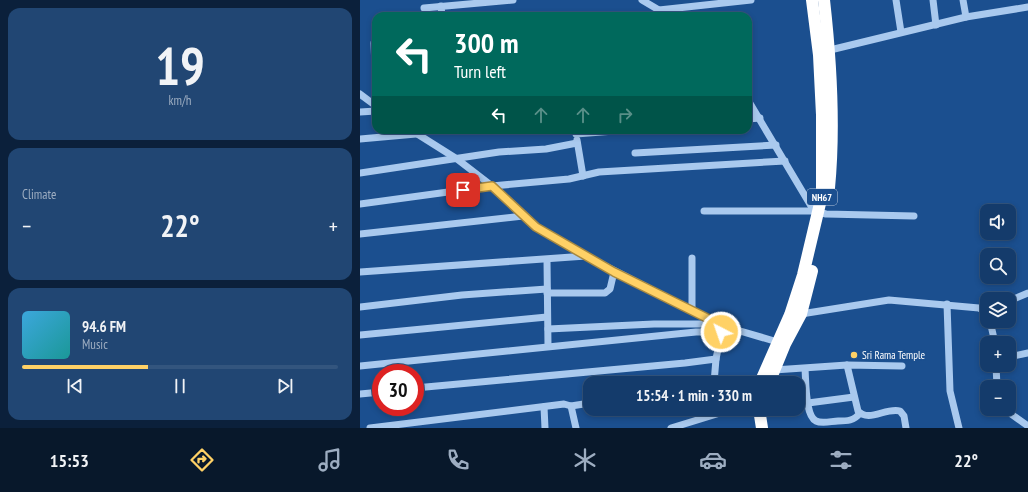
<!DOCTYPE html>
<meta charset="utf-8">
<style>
:root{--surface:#143b6b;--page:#214673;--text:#f1f3f6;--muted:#9dadc1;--line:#33557e;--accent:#ffd166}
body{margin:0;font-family:"PT Sans Narrow",sans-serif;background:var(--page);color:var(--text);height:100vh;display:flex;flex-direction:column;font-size:15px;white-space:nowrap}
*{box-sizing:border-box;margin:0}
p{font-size:13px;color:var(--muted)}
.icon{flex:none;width:22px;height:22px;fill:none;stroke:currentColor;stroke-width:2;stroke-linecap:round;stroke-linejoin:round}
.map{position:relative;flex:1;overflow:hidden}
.panel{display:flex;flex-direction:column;gap:8px;padding:8px;background:#0b203b;width:360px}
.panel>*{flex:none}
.hud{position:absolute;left:12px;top:12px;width:380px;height:122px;border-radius:12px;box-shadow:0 2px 6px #0003,0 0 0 1px var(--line);background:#00695c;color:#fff;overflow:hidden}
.fabs{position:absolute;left:620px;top:204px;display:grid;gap:8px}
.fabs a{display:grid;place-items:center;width:36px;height:36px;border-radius:8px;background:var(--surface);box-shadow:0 2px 6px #0003,0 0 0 1px var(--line);font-size:20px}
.speed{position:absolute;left:12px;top:364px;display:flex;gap:8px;font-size:20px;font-weight:700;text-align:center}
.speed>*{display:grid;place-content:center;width:52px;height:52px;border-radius:50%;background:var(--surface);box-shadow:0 2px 6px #0003,0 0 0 1px var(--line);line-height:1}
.speed .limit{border:6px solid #d22;background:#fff;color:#111}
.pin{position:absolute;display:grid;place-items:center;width:34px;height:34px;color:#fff;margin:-17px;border-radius:8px;box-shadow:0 2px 6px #0006}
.me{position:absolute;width:44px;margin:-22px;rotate:319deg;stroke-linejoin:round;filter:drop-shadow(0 0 3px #0008)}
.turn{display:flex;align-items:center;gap:14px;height:84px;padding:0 16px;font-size:18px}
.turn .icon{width:52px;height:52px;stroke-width:2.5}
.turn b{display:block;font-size:28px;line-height:34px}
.lanes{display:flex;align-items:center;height:38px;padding:0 16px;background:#0003;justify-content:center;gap:20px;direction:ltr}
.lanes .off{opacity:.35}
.big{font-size:30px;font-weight:600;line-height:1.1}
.panel .card{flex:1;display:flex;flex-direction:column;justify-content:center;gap:6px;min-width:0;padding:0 14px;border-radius:12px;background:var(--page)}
.panel .dial{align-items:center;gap:0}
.dial b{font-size:52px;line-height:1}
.song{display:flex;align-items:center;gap:12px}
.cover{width:48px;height:48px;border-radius:6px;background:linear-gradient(135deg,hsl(200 70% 55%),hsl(180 70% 35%))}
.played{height:4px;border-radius:2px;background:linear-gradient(90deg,var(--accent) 40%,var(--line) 40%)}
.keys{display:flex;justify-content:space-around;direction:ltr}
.heat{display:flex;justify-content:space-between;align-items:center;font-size:22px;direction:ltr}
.trip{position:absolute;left:223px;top:376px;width:222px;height:40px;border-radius:12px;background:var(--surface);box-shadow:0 2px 6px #0003,0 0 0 1px var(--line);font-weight:600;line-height:40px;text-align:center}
.menu{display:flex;height:64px;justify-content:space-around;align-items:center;background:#08182b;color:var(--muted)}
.menu .icon{width:28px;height:28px}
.menu .selected{color:var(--accent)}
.menu b{font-size:18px;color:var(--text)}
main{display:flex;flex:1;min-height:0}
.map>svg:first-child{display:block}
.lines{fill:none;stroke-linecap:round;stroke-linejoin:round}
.minor{stroke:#a9c9ee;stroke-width:7}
.highway{stroke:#fff;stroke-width:12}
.route-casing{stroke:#a68842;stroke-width:10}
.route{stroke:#ffd166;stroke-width:7}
.poi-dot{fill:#ffd166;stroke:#1b4f8f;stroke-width:1.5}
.labels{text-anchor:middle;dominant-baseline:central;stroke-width:4;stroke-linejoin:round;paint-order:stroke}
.shield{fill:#1b4f8f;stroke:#bbcadd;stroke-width:1}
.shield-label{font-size:10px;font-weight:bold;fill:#fff}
.poi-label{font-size:11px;fill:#fff;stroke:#1b4f8f;text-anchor:start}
</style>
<main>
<section class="panel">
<div class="card dial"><b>19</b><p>km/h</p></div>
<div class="card"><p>Climate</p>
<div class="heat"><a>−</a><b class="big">22°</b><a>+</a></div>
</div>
<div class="card">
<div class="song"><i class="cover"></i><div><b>94.6 FM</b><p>Music</p></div></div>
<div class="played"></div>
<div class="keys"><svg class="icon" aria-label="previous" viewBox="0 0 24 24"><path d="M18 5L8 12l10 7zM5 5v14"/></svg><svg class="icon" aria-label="pause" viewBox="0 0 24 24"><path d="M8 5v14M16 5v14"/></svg><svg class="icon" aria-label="next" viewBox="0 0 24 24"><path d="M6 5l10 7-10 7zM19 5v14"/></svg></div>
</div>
</section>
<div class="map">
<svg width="668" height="428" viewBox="0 0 668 428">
<rect width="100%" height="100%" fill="#1b4f8f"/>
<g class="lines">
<g class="minor">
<path d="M282,0L309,16"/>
<path d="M536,0L541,32"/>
<path d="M573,0L576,25"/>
<path d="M603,0L606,17"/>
<path d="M81,6L82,16"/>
<path d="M64,8L153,0"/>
<path d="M299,10L391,0"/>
<path d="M14,43L16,92"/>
<path d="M466,51L606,17L668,7"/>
<path d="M0,94L16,106"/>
<path d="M388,100L454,211L466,214L554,216"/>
<path d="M0,112L16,111"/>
<path d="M388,119L400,118"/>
<path d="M51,130L97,159L132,186L176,227L226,256L363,326L421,343"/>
<path d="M55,132L78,130"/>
<path d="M216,134L267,130"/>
<path d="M0,139L56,134"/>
<path d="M217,140L223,176"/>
<path d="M275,153L416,145"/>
<path d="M0,173L139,152L186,149L217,143"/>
<path d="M0,204L132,186L209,179L239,172L425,161"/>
<path d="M344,211H454"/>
<path d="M0,234L163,216"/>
<path d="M332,258V310"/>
<path d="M187,260L188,346"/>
<path d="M0,272L226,256"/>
<path d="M187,293H245L250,289L254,272"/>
<path d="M649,301L668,293"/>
<path d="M587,304L590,391L599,428"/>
<path d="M0,307L102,295L187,289"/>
<path d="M441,314L529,300L619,308L627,313"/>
<path d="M630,321L635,343"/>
<path d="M188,329L294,324H358"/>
<path d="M0,335L187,317"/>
<path d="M649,357L668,353"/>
<path d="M487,365L498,411C509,423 526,407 540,411L544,416L546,428"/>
<path d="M636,365L637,387"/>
<path d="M0,366L336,332H361"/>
<path d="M445,369C446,381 445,416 456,421C462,424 472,421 478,421C487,421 494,421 500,413"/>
<path d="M414,370L487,365L542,366"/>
<path d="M354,383L356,359L362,329"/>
<path d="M55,388L325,363L356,359"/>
<path d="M0,394L21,392"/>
<path d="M448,403L494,397"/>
<path d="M211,406L230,403"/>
<path d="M184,407L185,428"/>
<path d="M647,409L651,414L668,426"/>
<path d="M10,428L204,404L211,406L216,428"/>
<path d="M311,428L373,409"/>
</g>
<g class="highway">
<path d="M464,0C471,62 475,126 469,188"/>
<path d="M400,383L430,315L443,275L462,195V115L459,55L452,0"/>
<path d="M409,383L425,344L441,314L452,271"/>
<path d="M399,409L402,428"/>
</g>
</g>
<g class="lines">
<defs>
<path id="route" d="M103,190L132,186L176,227L254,272L363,326L361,332"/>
</defs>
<use href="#route" class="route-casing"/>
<use href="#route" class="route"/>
</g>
<circle class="poi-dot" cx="494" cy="355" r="4"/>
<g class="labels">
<rect class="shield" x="447" y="189" width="30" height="16" rx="3"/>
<g class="shield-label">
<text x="462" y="197">NH67</text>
</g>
<g class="poi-label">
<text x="502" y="355">Sri Rama Temple</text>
</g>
</g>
</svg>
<div class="fabs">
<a><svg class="icon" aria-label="sound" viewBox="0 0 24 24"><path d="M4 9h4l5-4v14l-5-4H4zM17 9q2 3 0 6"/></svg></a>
<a><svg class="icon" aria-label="search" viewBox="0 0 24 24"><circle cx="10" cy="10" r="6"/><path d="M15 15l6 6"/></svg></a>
<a><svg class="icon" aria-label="layers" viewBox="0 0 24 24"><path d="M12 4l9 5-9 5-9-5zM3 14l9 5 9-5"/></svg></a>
<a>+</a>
<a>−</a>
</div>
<div class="speed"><div class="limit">30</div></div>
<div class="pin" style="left:103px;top:190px;background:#d93025"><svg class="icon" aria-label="arrive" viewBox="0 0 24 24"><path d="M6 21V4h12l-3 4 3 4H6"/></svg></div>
<svg class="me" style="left:361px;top:332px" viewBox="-20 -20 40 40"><circle r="17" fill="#ffd166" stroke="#fff" stroke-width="3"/><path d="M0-11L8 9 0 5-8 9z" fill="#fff"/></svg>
<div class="trip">15:54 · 1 min · 330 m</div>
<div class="hud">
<div class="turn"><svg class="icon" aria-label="left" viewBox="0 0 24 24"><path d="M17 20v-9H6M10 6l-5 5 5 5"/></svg><div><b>300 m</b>Turn left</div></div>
<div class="lanes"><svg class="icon" aria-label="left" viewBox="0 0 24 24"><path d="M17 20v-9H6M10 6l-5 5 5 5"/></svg><svg class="icon off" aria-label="ahead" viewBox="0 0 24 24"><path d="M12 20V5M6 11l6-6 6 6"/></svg><svg class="icon off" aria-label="ahead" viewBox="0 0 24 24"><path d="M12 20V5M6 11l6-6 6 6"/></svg><svg class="icon off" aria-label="right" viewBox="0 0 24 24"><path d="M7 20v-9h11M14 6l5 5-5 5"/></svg></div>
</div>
</div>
</main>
<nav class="menu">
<b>15:53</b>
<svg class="icon selected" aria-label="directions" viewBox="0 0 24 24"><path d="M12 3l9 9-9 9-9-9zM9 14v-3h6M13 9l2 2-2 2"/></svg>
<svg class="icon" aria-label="music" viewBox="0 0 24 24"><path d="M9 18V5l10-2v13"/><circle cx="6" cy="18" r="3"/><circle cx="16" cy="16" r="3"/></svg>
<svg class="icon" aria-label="phone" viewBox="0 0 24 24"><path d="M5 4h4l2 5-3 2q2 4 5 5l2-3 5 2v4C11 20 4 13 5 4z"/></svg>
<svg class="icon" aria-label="climate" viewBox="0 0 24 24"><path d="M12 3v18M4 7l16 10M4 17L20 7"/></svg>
<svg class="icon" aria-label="car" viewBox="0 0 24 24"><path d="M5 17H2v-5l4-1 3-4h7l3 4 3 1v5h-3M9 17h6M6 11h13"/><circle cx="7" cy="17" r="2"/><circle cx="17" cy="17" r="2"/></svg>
<svg class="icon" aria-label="filters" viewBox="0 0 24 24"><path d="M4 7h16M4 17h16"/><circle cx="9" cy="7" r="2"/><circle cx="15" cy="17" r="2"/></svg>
<b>22°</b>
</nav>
